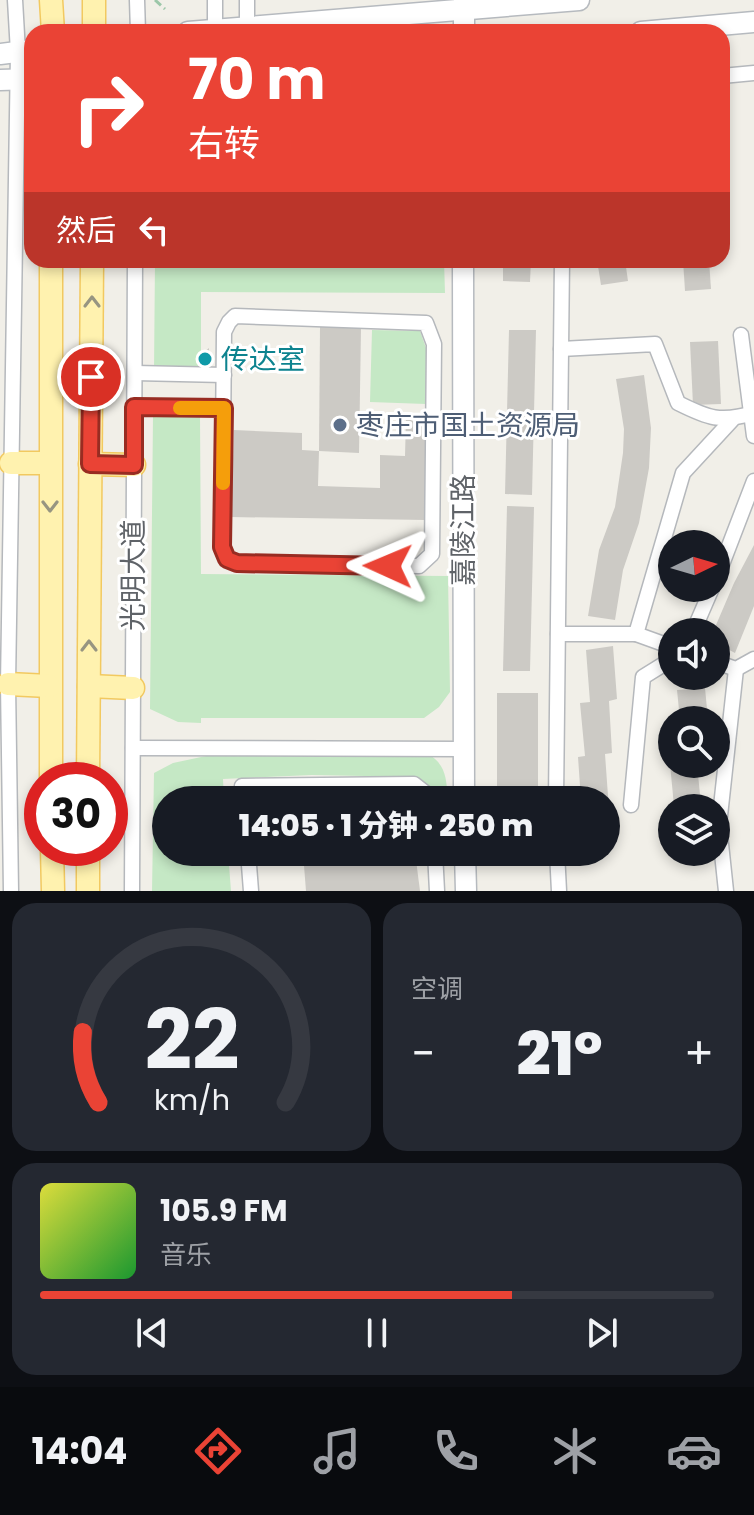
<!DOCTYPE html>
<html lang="zh">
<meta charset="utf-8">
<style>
:root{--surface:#171b24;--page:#242831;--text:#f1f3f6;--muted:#9ea1a6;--line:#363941;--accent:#ea4335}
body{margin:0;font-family:Poppins,"Noto Sans SC",sans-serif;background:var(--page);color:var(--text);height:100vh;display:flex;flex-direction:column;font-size:30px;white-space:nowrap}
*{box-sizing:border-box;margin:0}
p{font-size:26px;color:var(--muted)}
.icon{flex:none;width:44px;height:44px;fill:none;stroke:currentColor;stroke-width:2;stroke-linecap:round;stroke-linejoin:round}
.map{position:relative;height:891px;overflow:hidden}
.drawer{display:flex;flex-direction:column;gap:12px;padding:12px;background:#0d0f14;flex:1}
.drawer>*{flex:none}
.top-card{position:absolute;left:24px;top:24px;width:706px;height:244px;border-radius:24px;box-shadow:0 4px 12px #0003;background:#ea4335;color:#fff;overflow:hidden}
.needle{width:52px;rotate:85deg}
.controls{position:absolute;left:658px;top:530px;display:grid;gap:16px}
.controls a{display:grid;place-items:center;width:72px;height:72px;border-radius:50%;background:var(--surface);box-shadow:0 4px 12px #0003;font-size:40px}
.speed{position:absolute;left:24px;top:762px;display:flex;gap:16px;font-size:40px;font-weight:700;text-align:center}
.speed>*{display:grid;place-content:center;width:104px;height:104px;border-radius:50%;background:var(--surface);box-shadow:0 4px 12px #0003;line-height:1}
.speed .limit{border:12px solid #d22;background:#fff;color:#111}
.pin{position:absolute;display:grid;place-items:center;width:68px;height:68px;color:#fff;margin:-34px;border:4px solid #fff;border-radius:50%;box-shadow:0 2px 8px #0007}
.me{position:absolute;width:88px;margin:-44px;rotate:271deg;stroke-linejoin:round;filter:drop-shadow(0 0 6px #0008)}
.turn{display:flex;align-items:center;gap:28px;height:168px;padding:0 32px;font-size:36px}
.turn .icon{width:104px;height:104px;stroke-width:2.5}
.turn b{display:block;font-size:56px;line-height:68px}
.then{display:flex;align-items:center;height:76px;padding:0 32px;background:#0003;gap:16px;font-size:30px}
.big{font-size:60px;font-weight:800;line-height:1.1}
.drawer .tile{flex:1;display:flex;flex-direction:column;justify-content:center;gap:12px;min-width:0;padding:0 28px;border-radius:24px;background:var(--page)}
.drawer .dial{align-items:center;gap:0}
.dial svg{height:208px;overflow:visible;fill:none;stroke:var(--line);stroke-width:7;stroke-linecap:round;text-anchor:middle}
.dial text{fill:var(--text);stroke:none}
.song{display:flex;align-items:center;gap:24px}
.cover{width:96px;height:96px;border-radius:12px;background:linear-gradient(135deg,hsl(60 70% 55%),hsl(130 70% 35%))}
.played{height:8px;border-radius:4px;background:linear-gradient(90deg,var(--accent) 70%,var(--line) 70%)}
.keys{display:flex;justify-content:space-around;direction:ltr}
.heat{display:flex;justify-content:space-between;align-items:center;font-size:44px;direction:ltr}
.drawer .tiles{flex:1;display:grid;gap:12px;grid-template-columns:1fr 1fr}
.tile:last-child{grid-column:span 2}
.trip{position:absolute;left:152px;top:786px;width:468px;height:80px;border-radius:40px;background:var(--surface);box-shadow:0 4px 12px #0003;font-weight:800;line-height:80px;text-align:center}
.dock{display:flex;height:128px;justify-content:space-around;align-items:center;background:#090b0e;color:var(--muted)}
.dock .icon{width:56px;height:56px}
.dock .on{color:var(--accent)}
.dock b{font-size:36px;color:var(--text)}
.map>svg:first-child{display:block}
.green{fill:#c5e8c5}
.building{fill:#cccac5}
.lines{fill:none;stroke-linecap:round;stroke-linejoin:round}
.street-casing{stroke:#b5b8bc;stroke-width:17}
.secondary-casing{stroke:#b6babf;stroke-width:23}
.primary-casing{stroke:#f2c960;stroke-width:25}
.path{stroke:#9cc7a9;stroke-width:3;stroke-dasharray:8 4;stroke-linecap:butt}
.street{stroke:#fff;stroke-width:14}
.secondary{stroke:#fff;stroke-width:20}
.primary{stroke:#fff2af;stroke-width:22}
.oneway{stroke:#979581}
.route-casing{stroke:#982c22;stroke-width:20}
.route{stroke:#ea4335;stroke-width:14}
.slow{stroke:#f59e0b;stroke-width:14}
.culture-dot{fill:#0f9aa8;stroke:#fff;stroke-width:3}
.service-dot{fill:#5c6f8a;stroke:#fff;stroke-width:3}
.labels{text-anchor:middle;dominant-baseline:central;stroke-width:6;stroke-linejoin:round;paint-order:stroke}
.culture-label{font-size:28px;fill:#0d838f;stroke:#fff;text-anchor:start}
.service-label{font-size:28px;fill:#4e5e75;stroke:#fff;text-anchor:start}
.street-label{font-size:28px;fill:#5f6368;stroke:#fff}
</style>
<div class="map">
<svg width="754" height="891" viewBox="0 0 754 891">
<rect width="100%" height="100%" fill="#f1efe8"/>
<g class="green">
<path d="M155,260H444L445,293L201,292V371H154Z"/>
<path d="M372,330L420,331L426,348V404L370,402Z"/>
<path d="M153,416H200L201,574L448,576L450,692L439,707L424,718H201V723L178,722L150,709Z"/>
<path d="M421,750C446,762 446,775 448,800H436L434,791L417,777L312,775L223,779L224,800H166V852H228L231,891H152L154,773L173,763L220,753Z"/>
<path d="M368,793L404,794L409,800H328L332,794Z"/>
</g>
<g class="building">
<path d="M503,260H531L530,282L503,281Z"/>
<path d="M597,260H625L628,281L601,285Z"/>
<path d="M683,260H709L711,289L685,291Z"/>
<path d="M320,327L361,328L359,453L319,451Z"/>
<path d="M509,330H536L532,495L505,494Z"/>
<path d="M718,341L721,404L693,405L690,342Z"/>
<path d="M209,348V364L201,371V355Z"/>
<path d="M644,375L651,428L649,468L639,523L623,570L615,620L588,616L599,550L615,507L623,453L624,429L616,379Z"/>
<path d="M406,419L428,420L427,520L231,517L234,430L302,433V450L319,451L318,486L380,488V455L405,456Z"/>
<path d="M507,506L534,507L530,671H503Z"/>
<path d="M754,545V606L735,653L716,643V632H713L734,583Z"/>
<path d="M613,646L617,699L609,701L612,753L605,754L609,810H606V800H581L578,757L585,756L580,703L590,702L586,650Z"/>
<path d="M705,688L708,720H680L677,690Z"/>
<rect x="497" y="693" width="41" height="107"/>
<path d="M670,764H697L701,805L674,806Z"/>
<path d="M415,852L420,891H306L303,853Z"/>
</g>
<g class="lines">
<defs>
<g id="street">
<path d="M137,0L138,32"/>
<path d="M247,0V27"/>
<path d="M215,30V0"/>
<path d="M722,76L754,73"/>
<path d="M235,316L426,323L434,344L432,554L419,566L237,563L227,559L222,547L224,332L229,322Z"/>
<path d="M741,335L754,436"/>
<path d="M561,349L655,344L678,403C708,418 720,423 754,413"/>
<path d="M135,373L224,375"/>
<path d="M134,407L224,408"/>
<path d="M716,580L754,481"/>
<path d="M693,632L712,588"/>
<path d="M558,634H636L672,647"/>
<path d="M636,634L683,473L732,420"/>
<path d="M716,662L736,669L754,659"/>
<path d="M133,748L463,749"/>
<path d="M243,800L242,786L414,784L428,795L430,800"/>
<path d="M556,800L562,260"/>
<path d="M631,805L643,677L672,659"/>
<path d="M248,852L251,891"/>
<path d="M435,852L437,891"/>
<path d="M557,852L559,891"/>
<path d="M11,891L8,684L18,52L15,0"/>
<path d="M132,891L135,260"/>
<path d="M726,891L719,825L736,669"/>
</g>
<g id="secondary">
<path d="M188,32L579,0"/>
<path d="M464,32V0"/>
<path d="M641,32L754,22"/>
<path d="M0,54L32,50"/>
<path d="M0,80L32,79"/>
<path d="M463,260L464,800"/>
<path d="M465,852L466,891"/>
</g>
<g id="primary">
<path d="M51,0L53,32"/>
<path d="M94,0V32"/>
<path d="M51,260V780"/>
<path d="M11,463H50"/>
<path d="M90,464L134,465"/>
<path d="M8,684L49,686"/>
<path d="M89,686L133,688"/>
<path d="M88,780L92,260"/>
<path d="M52,848L53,891"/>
<path d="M88,891V848"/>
</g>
</defs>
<use href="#street" class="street-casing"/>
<use href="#secondary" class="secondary-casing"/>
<use href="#primary" class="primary-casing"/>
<path class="path" d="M155,0L165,9"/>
<use href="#street" class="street"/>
<use href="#secondary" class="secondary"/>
<use href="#primary" class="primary"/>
</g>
<defs><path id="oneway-chevron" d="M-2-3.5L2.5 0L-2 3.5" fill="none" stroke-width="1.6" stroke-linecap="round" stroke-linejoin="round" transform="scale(2)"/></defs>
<g class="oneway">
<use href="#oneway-chevron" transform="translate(92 302) rotate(-90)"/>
<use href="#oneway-chevron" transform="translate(50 506) rotate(90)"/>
<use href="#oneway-chevron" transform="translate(89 646) rotate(-90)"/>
</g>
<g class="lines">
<defs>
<path id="route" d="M91,377L90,464L134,465V407L224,408L222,547L227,559L237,563L388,566"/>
</defs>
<use href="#route" class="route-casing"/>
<use href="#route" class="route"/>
<path class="slow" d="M180,408H224L223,483"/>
</g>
<circle class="culture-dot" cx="205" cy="359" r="8"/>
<circle class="service-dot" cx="340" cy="425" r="8"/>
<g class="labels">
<g class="culture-label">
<text x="221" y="359">传达室</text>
</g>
<g class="service-label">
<text x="356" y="425">枣庄市国土资源局</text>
</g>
<g class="street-label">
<text transform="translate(463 530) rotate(-90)">嘉陵江路</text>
<text transform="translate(133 575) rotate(-90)">光明大道</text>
</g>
</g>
</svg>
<div class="controls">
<a><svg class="needle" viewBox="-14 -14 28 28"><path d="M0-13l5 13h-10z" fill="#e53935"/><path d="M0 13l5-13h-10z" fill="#9ea1a6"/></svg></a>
<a><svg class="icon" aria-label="sound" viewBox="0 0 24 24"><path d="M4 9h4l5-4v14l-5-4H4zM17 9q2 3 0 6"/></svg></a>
<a><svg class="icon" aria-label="search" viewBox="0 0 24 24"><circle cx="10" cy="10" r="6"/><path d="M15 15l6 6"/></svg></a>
<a><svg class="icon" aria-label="layers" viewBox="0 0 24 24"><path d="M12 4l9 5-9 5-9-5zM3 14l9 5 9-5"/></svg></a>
</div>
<div class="speed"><div class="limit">30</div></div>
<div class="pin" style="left:91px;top:377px;background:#d93025"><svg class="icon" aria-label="arrive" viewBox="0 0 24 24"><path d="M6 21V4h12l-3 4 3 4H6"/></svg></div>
<svg class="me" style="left:388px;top:566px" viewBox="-20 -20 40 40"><path d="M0-17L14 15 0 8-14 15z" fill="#ea4335" stroke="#fff" stroke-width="4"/></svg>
<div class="trip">14:05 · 1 分钟 · 250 m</div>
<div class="top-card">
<div class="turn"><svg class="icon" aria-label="right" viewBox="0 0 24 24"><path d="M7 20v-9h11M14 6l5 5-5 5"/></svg><div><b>70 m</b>右转</div></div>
<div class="then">然后<svg class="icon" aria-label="left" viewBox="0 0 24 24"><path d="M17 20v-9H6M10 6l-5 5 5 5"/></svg></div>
</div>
</div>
<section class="drawer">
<div class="tiles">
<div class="tile dial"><svg viewBox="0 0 100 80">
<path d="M14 69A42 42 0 1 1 86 69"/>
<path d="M14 69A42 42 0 0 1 8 42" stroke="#ea4335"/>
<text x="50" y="56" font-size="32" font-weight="700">22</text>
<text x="50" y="72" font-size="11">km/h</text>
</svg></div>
<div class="tile"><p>空调</p>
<div class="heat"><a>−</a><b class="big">21°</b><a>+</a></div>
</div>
<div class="tile">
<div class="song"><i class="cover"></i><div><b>105.9 FM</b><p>音乐</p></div></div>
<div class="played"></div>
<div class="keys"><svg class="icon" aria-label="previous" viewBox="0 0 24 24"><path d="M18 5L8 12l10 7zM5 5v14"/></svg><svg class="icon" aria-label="pause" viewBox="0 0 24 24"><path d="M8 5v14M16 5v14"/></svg><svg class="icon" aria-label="next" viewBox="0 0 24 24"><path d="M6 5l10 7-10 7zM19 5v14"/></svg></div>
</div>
</div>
</section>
<nav class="dock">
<b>14:04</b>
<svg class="icon on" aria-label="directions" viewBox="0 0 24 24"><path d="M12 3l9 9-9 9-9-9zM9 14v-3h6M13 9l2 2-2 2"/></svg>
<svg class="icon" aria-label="music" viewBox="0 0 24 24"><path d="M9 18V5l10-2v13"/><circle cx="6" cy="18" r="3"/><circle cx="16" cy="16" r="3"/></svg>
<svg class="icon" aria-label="phone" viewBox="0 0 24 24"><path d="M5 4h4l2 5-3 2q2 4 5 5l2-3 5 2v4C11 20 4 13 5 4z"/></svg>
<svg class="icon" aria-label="climate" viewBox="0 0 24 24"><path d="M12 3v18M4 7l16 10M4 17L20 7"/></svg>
<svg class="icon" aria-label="car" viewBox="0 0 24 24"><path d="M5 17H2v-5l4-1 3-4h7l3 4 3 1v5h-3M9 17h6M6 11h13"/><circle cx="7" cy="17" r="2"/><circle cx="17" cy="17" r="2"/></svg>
</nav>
